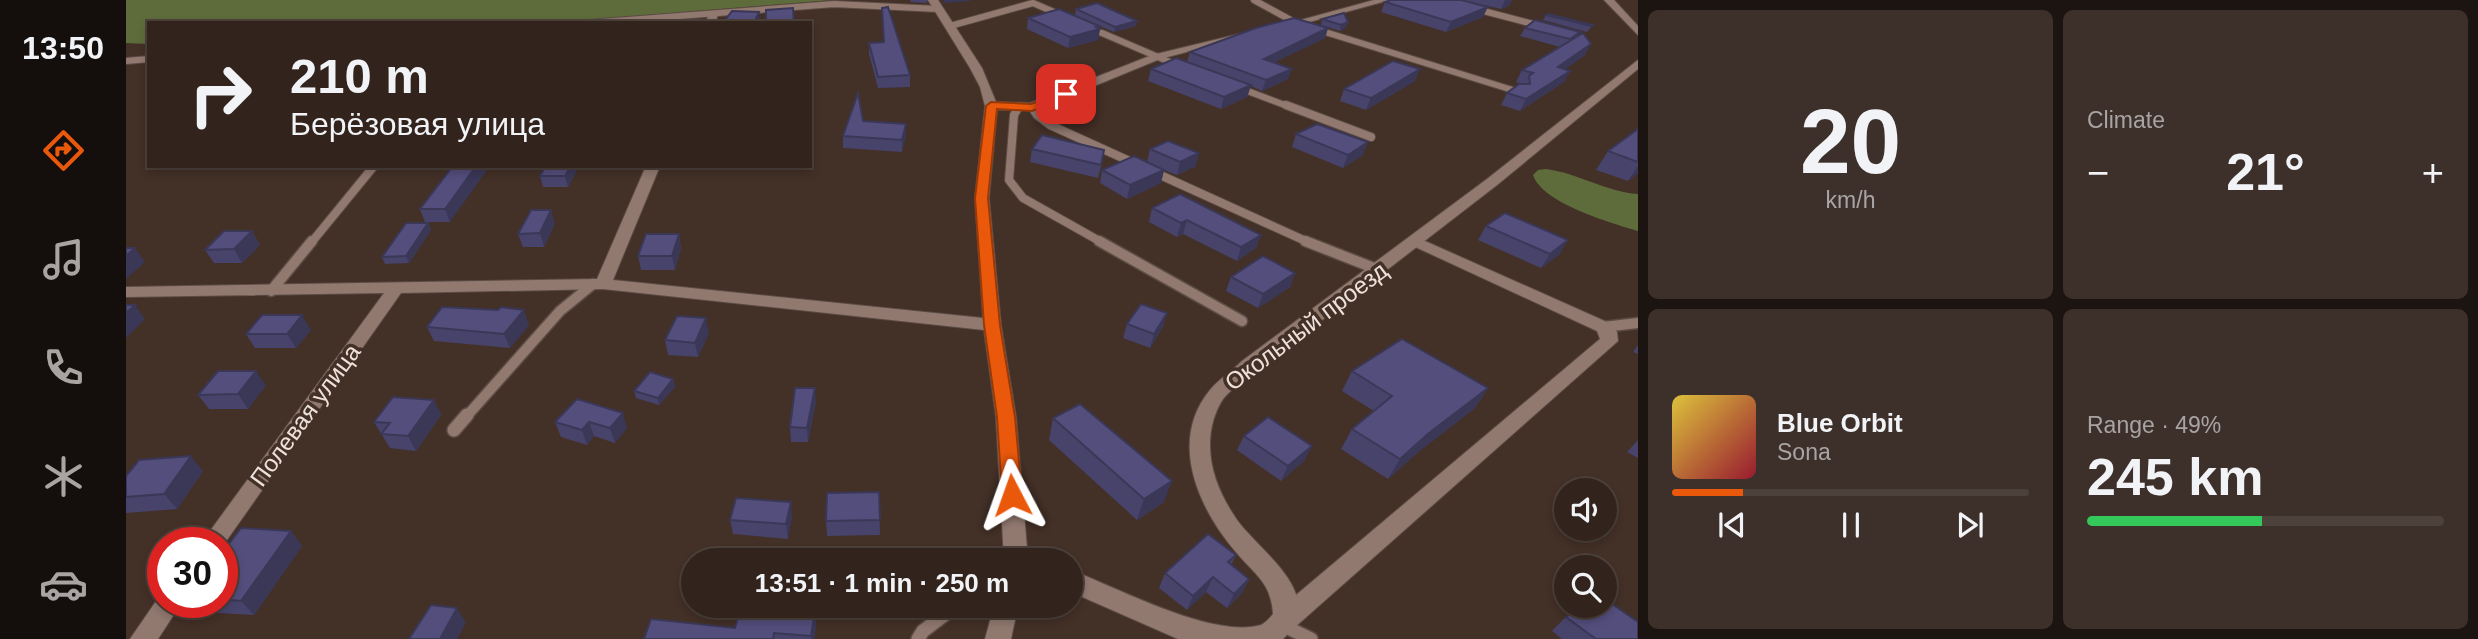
<!DOCTYPE html>
<meta charset="utf-8">
<style>
:root{--surface:#32241d;--page:#3d302a;--text:#f1f3f6;--muted:#a8a4a4;--line:#4d413b;--accent:#ea580c}
body{margin:0;font-family:Arial,sans-serif;background:var(--page);color:var(--text);height:100vh;display:flex;flex-direction:column;font-size:26px;white-space:nowrap}
*{box-sizing:border-box;margin:0}
p{font-size:23px;color:var(--muted)}
.icon{flex:none;width:38px;height:38px;fill:none;stroke:currentColor;stroke-width:2;stroke-linecap:round;stroke-linejoin:round}
.map{position:relative;flex:1;overflow:hidden}
.panel{display:flex;flex-direction:column;gap:10px;padding:10px;background:#1c1410;width:840px}
.panel>*{flex:none}
.hud{position:absolute;left:21px;top:21px;width:665px;height:147px;border-radius:0px;box-shadow:0 4px 10px #0003,0 0 0 2px var(--line);background:#32241d;color:var(--text);overflow:hidden}
.buttons{position:absolute;left:1428px;top:478px;display:grid;gap:14px}
.buttons a{display:grid;place-items:center;width:63px;height:63px;border-radius:50%;background:var(--surface);box-shadow:0 4px 10px #0003,0 0 0 2px var(--line);font-size:35px}
.speed{position:absolute;left:21px;top:527px;display:flex;gap:14px;font-size:35px;font-weight:700;text-align:center}
.speed>*{display:grid;place-content:center;width:91px;height:91px;border-radius:50%;background:var(--surface);box-shadow:0 4px 10px #0003,0 0 0 2px var(--line);line-height:1}
.speed .limit{border:10px solid #d22;background:#fff;color:#111}
.pin{position:absolute;display:grid;place-items:center;width:60px;height:60px;color:#fff;margin:-30px;border-radius:14px;box-shadow:0 4px 10px #0006}
.me{position:absolute;width:77px;margin:-38px;rotate:356deg;stroke-linejoin:round;filter:drop-shadow(0 0 5px #0008)}
.turn{display:flex;align-items:center;gap:24px;height:147px;padding:0 28px;font-size:32px}
.turn .icon{width:91px;height:91px;stroke-width:2.5}
.turn b{display:block;font-size:49px;line-height:60px}
.big{font-size:52px;font-weight:600;line-height:1.1}
.panel .tile{flex:1;display:flex;flex-direction:column;justify-content:center;gap:10px;min-width:0;padding:0 24px;border-radius:10px;background:var(--page)}
.panel .dial{align-items:center;gap:0}
.dial b{font-size:91px;line-height:1}
.song{display:flex;align-items:center;gap:21px}
.cover{width:84px;height:84px;border-radius:10px;background:linear-gradient(135deg,hsl(50 70% 55%),hsl(350 70% 35%))}
.played{height:7px;border-radius:4px;background:linear-gradient(90deg,var(--accent) 20%,var(--line) 20%)}
.keys{display:flex;justify-content:space-around;direction:ltr}
.heat{display:flex;justify-content:space-between;align-items:center;font-size:38px;direction:ltr}
.charge{height:10px;border-radius:5px;background:linear-gradient(90deg,#34c759 49%,var(--line) 0)}
.panel .tiles{flex:1;display:grid;gap:10px;grid-template-columns:repeat(2,1fr)}
.trip{position:absolute;left:555px;top:548px;width:402px;height:70px;border-radius:35px;background:var(--surface);box-shadow:0 4px 10px #0003,0 0 0 2px var(--line);font-weight:600;line-height:70px;text-align:center}
main{display:flex;flex:1;min-height:0}
.tab-bar{display:flex;flex-direction:column;width:126px;justify-content:space-around;align-items:center;background:#140e0c;color:var(--muted)}
.tab-bar .icon{width:49px;height:49px}
.tab-bar .selected{color:var(--accent)}
.tab-bar b{font-size:32px;color:var(--text)}
.map>svg:first-child{display:block}
.forest{fill:#5e6c3b}
.lines{fill:none;stroke-linecap:round;stroke-linejoin:round}
.lane-far3-casing{stroke:#5c4c45;stroke-width:8}
.lane-far2-casing{stroke:#5c4c45;stroke-width:10}
.lane-far1-casing{stroke:#5c4c45;stroke-width:13}
.lane-casing{stroke:#5c4c45;stroke-width:16}
.street-casing{stroke:#5c4c45;stroke-width:2}
.secondary-casing{stroke:#5c4c45;stroke-width:2}
.lane-far3{stroke:#917970;stroke-width:6}
.lane-far2{stroke:#917970;stroke-width:8}
.lane-far1{stroke:#917970;stroke-width:10}
.lane{stroke:#917970;stroke-width:13}
.street{fill:#917970;fill-rule:evenodd}
.secondary{fill:#917970;fill-rule:evenodd}
.wall{fill:#47436b}
.shaded-wall{fill:#3a3757}
.building{fill:#534e7c;stroke:#3a3757;stroke-width:2}
.route{fill:#ea580c;stroke:#983908;stroke-width:2}
.labels{text-anchor:middle;dominant-baseline:central;stroke-width:7;stroke-linejoin:round;paint-order:stroke}
.street-label{font-size:24px;fill:#eee1db;stroke:#433027}
</style>
<main>
<nav class="tab-bar">
<b>13:50</b>
<svg class="icon selected" aria-label="directions" viewBox="0 0 24 24"><path d="M12 3l9 9-9 9-9-9zM9 14v-3h6M13 9l2 2-2 2"/></svg>
<svg class="icon" aria-label="music" viewBox="0 0 24 24"><path d="M9 18V5l10-2v13"/><circle cx="6" cy="18" r="3"/><circle cx="16" cy="16" r="3"/></svg>
<svg class="icon" aria-label="phone" viewBox="0 0 24 24"><path d="M5 4h4l2 5-3 2q2 4 5 5l2-3 5 2v4C11 20 4 13 5 4z"/></svg>
<svg class="icon" aria-label="climate" viewBox="0 0 24 24"><path d="M12 3v18M4 7l16 10M4 17L20 7"/></svg>
<svg class="icon" aria-label="car" viewBox="0 0 24 24"><path d="M5 17H2v-5l4-1 3-4h7l3 4 3 1v5h-3M9 17h6M6 11h13"/><circle cx="7" cy="17" r="2"/><circle cx="17" cy="17" r="2"/></svg>
</nav>
<div class="map">
<svg width="1512" height="639" viewBox="0 0 1512 639">
<rect width="100%" height="100%" fill="#433027"/>
<g class="forest">
<path d="M0,0H707L423,23H23V44L0,43Z"/>
<path d="M1420,169C1452,173 1480,192 1512,194V231C1485,223 1416,203 1407,175L1412,170Z"/>
</g>
<g class="lines">
<defs>
<g id="lane-far3">
<path d="M1128,0L1170,23L1393,92"/>
<path d="M1346,8L1419,27"/>
<path d="M462,23L708,4L812,9"/>
<path d="M824,26L907,3L937,16"/>
<path d="M962,27L1053,66"/>
<path d="M0,61L23,59"/>
<path d="M1111,87L1164,107"/>
</g>
<g id="lane-far2">
<path d="M1160,105L1245,137"/>
<path d="M906,107L911,115L924,125L1184,243"/>
<path d="M892,108L888,115L883,180L897,198L977,243"/>
<path d="M185,243L248,166"/>
</g>
<g id="lane-far1">
<path d="M973,241L1116,321"/>
<path d="M1179,241L1253,270"/>
<path d="M145,291L186,241"/>
<path d="M1477,327L1512,323"/>
<path d="M340,417L434,311L467,284"/>
</g>
<g id="lane">
<path d="M328,430L341,415"/>
<path d="M1154,624L1185,639"/>
<path d="M792,639L797,631L830,606"/>
</g>
<g id="street">
<path d="M802,0H812L856,68L870,102L904,103L1026,55L1117,33L1122,36L1034,59L910,110H871L863,198L875,325L890,417L902,560H878L870,417L858,330L477,289L275,293L96,547V542H76L258,293L0,297V287L471,279L520,166H534L487,280L857,318L849,198L859,106L854,87L844,68Z"/>
<path d="M1248,0H1264L1154,30L1149,27Z"/>
<path d="M587,12L592,15L589,23H579L584,13Z"/>
<path d="M1290,237L1483,323L1491,332L1492,341L1169,627L1160,631L1151,627L1147,619L1151,611L1474,339L1471,331L1285,245L1282,242L1285,239Z"/>
<path d="M35,594L37,602H56L32,639H4Z"/>
</g>
<g id="secondary">
<path d="M1478,0H1488L1512,26V35Z"/>
<path d="M1512,60V69L1371,185L1130,371C1119,380 1106,388 1097,399C1088,413 1084,429 1084,445C1084,473 1096,498 1111,520C1136,554 1202,595 1157,639H1052L945,592V570C992,588 1087,639 1135,625C1139,623 1144,618 1147,614C1145,582 1129,575 1110,552C1072,508 1042,441 1084,390C1093,379 1106,371 1116,361L1361,179Z"/>
<path d="M868,606H892L885,639H859Z"/>
</g>
</defs>
<use href="#lane-far3" class="lane-far3-casing"/>
<use href="#lane-far2" class="lane-far2-casing"/>
<use href="#lane-far1" class="lane-far1-casing"/>
<use href="#lane" class="lane-casing"/>
<use href="#street" class="street-casing"/>
<use href="#secondary" class="secondary-casing"/>
<use href="#lane-far3" class="lane-far3"/>
<use href="#lane-far2" class="lane-far2"/>
<use href="#lane-far1" class="lane-far1"/>
<use href="#lane" class="lane"/>
<use href="#street" class="street"/>
<use href="#secondary" class="secondary"/>
</g>
<g class="wall">
<path d="M784,0H801V3L785,2Z"/>
<path d="M1336,0H1386L1383,6L1375,9Z"/>
<path d="M1259,2L1357,17L1320,32L1255,12Z"/>
<path d="M950,9L1010,26L988,32L949,15Z"/>
<path d="M1420,15L1467,25L1461,32L1417,20Z"/>
<path d="M902,18L973,26V28L974,29L972,40L942,48L901,29Z"/>
<path d="M1196,19L1222,22L1220,27L1214,31L1195,25Z"/>
<path d="M1202,28L1199,38L1148,62L1162,79L1136,91L1125,86L1121,97L1095,109L1022,81L1025,69L1061,62L1064,52Z"/>
<path d="M1399,28L1454,32L1452,36L1459,55L1439,69L1444,71L1438,82L1394,111L1375,105L1381,93L1398,84L1390,82L1396,70L1434,47L1394,36Z"/>
<path d="M743,43L784,75V87L752,88L743,54Z"/>
<path d="M1289,81L1240,110L1214,101L1218,89Z"/>
<path d="M780,124V135L776,152L717,148V136Z"/>
<path d="M1512,129V173L1502,181L1470,170L1482,151Z"/>
<path d="M1170,134L1237,155L1217,168L1166,147Z"/>
<path d="M906,149L976,163L972,178L904,162Z"/>
<path d="M1024,149L1070,166L1051,175L1038,170L1035,183L1001,199L974,183L976,170L1021,162Z"/>
<path d="M327,166L324,222H299L294,209Z"/>
<path d="M420,166H453L442,187H417L414,176Z"/>
<path d="M1026,208L1135,235L1130,248L1111,261L1057,234L1051,237L1023,222Z"/>
<path d="M302,223L305,230L283,263L259,264L256,257Z"/>
<path d="M429,223L418,247H397L392,234Z"/>
<path d="M1360,226L1434,254L1415,268L1352,240Z"/>
<path d="M126,231L134,245L116,263H88L79,250Z"/>
<path d="M553,234L555,248L549,270H515L512,256Z"/>
<path d="M1169,273L1164,287L1132,308L1100,291L1105,277Z"/>
<path d="M1001,324L1037,327L1024,348L997,338Z"/>
<path d="M403,325L384,348L308,341L301,327Z"/>
<path d="M185,330L170,348H129L120,334Z"/>
<path d="M583,333L572,357L542,355L539,340Z"/>
<path d="M1512,345V354L1507,352Z"/>
<path d="M1226,371L1362,388L1349,408L1291,453L1262,479L1215,449L1226,429L1248,411L1216,391Z"/>
<path d="M547,379L549,387L533,405L510,398L508,391Z"/>
<path d="M140,385L122,409H83L72,395Z"/>
<path d="M451,399L501,428L489,443L468,436L461,445L435,437L429,422Z"/>
<path d="M308,400L315,415L290,451L264,448L248,422Z"/>
<path d="M690,402L682,442H665L664,427Z"/>
<path d="M927,418L1038,502L1011,520L923,440Z"/>
<path d="M1118,436L1179,460L1155,481L1111,450Z"/>
<path d="M1512,440V458L1501,452Z"/>
<path d="M77,471L51,509L0,513V476Z"/>
<path d="M753,492L754,535L701,536L700,521Z"/>
<path d="M666,516L662,539L607,534L604,520Z"/>
<path d="M165,531L176,546L128,615L75,612L66,602H96V553Z"/>
<path d="M1110,555L1105,565L1123,579L1116,593L1101,608L1080,592L1061,610L1033,588L1039,573Z"/>
<path d="M689,612L690,626L688,639H518L609,628Z"/>
<path d="M1440,617L1512,639H1436L1426,631Z"/>
</g>
<g class="shaded-wall">
<path d="M818,0H844V1L817,3Z"/>
<path d="M1379,0H1386L1383,6L1375,9Z"/>
<path d="M1362,7L1357,17L1320,32L1325,22Z"/>
<path d="M633,12L634,22L628,23Z"/>
<path d="M1011,21L1010,26L988,32L989,27Z"/>
<path d="M1222,22L1220,27L1214,31L1215,25Z"/>
<path d="M973,26L972,29H974L972,40L942,48L944,37Z"/>
<path d="M1202,28L1199,38L1135,69L1138,59Z"/>
<path d="M1465,44L1459,55L1426,79L1432,67Z"/>
<path d="M1166,69L1162,79L1136,91L1140,80Z"/>
<path d="M1294,69L1289,81L1240,110L1245,98Z"/>
<path d="M1444,71L1438,82L1394,111L1400,99Z"/>
<path d="M1125,85L1121,97L1095,109L1098,97Z"/>
<path d="M780,124V135L776,152V140Z"/>
<path d="M1242,142L1237,155L1217,168L1222,155Z"/>
<path d="M1073,153L1070,166L1051,175L1054,162Z"/>
<path d="M350,166H364L324,222L319,209Z"/>
<path d="M445,166H453L442,187L439,176Z"/>
<path d="M1512,166V173L1502,181Z"/>
<path d="M1038,170L1035,183L1001,199L1004,185Z"/>
<path d="M425,210L429,223L418,247L414,233Z"/>
<path d="M1061,220L1057,234L1051,237L1055,223Z"/>
<path d="M302,223L305,230L283,263L280,256Z"/>
<path d="M126,231L134,245L116,263L108,249Z"/>
<path d="M553,234L555,248L549,270L546,256Z"/>
<path d="M1135,235L1130,248L1111,261L1115,247Z"/>
<path d="M1442,240L1434,254L1415,268L1424,254Z"/>
<path d="M9,248L19,262L0,279V256Z"/>
<path d="M1169,273L1164,287L1132,308L1137,294Z"/>
<path d="M9,305L19,319L0,338V313Z"/>
<path d="M398,310L403,325L384,348L378,334Z"/>
<path d="M1041,313L1037,327L1024,348L1028,334Z"/>
<path d="M176,315L185,330L170,348L161,334Z"/>
<path d="M580,318L583,333L572,357L569,343Z"/>
<path d="M130,371L140,385L122,409L112,394Z"/>
<path d="M547,379L549,387L533,405L532,398Z"/>
<path d="M689,388L690,402L682,442L681,428Z"/>
<path d="M1362,388L1349,408L1291,453L1262,479L1274,459L1303,433Z"/>
<path d="M308,400L315,415L290,451L282,436Z"/>
<path d="M497,413L501,428L489,443L484,428Z"/>
<path d="M463,422L468,436L461,445L456,430Z"/>
<path d="M1186,446L1179,460L1155,481L1162,466Z"/>
<path d="M65,456L77,471L51,509L38,494Z"/>
<path d="M1046,481L1038,502L1011,520L1018,499Z"/>
<path d="M665,502L666,516L662,539L660,524Z"/>
<path d="M165,531L176,546L128,615L115,601Z"/>
<path d="M1087,577L1080,592L1061,610L1067,596Z"/>
<path d="M1123,579L1116,593L1101,608L1108,594Z"/>
<path d="M331,608L340,623L331,639H314Z"/>
<path d="M689,612L690,626L688,639H685Z"/>
</g>
<g class="building">
<path d="M1265,0H1335L1362,7L1325,22L1259,2Z"/>
<path d="M971,3L1011,21L989,27L950,9Z"/>
<path d="M762,7L784,75L752,77L743,43L758,42L756,8Z"/>
<path d="M667,8L668,23H640V10Z"/>
<path d="M933,9L973,26L970,27L974,29L944,37L902,18Z"/>
<path d="M606,11L633,12L628,23H597Z"/>
<path d="M1218,13L1222,22L1215,25L1196,19Z"/>
<path d="M1422,14L1467,25L1465,26L1420,15Z"/>
<path d="M1168,18L1202,28L1138,59L1166,69L1140,80L1064,52L1130,28Z"/>
<path d="M1409,20L1454,32L1444,39L1399,28Z"/>
<path d="M1457,33L1465,44L1432,67L1444,71L1400,99L1381,93L1393,84H1404L1403,76L1407,73L1396,70Z"/>
<path d="M1050,58L1125,85L1098,97L1025,69Z"/>
<path d="M1267,61L1294,69L1245,98L1218,89Z"/>
<path d="M732,93L737,121L780,124L776,140L717,136Z"/>
<path d="M1191,124L1242,142L1222,155L1170,134Z"/>
<path d="M1512,129V162L1482,151Z"/>
<path d="M916,135L978,150L975,165L906,149Z"/>
<path d="M1042,141L1073,153L1054,162L1024,149Z"/>
<path d="M1008,156L1038,170L1004,185L976,170Z"/>
<path d="M327,166H350L319,209H294Z"/>
<path d="M420,166H445L439,176H414Z"/>
<path d="M1054,194L1135,235L1115,247L1061,220L1055,223L1026,208Z"/>
<path d="M405,210H425L414,233L392,234Z"/>
<path d="M1379,213L1442,240L1424,254L1360,226Z"/>
<path d="M280,223H302L280,256L256,257Z"/>
<path d="M98,231H126L108,249L79,250Z"/>
<path d="M520,234H553L546,256H512Z"/>
<path d="M0,248H9L0,256Z"/>
<path d="M1137,256L1169,273L1137,294L1105,277Z"/>
<path d="M1015,304L1041,313L1028,334L1001,324Z"/>
<path d="M0,305H9L0,313Z"/>
<path d="M316,307L372,310L375,307L398,310L378,334L301,327Z"/>
<path d="M136,315H176L161,334H120Z"/>
<path d="M551,316L580,318L569,343L539,340Z"/>
<path d="M1276,339L1362,388L1303,433L1274,459L1226,429L1266,396L1226,371Z"/>
<path d="M92,371H130L112,394L72,395Z"/>
<path d="M524,372L547,379L532,398L508,391Z"/>
<path d="M669,388H689L681,428L664,427Z"/>
<path d="M267,397L308,400L282,436L255,434L264,423L248,422Z"/>
<path d="M451,399L497,413L484,428L463,422L456,430L429,422Z"/>
<path d="M954,404L1046,481L1018,499L927,418Z"/>
<path d="M1142,417L1186,446L1162,466L1118,436Z"/>
<path d="M65,456L38,494L0,497V476L13,460Z"/>
<path d="M753,492L754,520L700,521L701,493Z"/>
<path d="M610,498L665,502L660,524L604,520Z"/>
<path d="M115,528L165,531L115,601L96,599V553Z"/>
<path d="M1082,534L1110,555L1102,562L1123,579L1108,594L1087,577L1067,596L1039,573Z"/>
<path d="M1479,599L1512,622V639H1470L1440,617L1453,606H1479Z"/>
<path d="M305,605L331,608L314,639H283Z"/>
<path d="M615,606L689,612L685,636L648,633L647,639H518L525,619L609,628Z"/>
</g>
<path class="route" d="M940,91L944,92V96L906,111L871,109L862,198L874,325L889,417L896,495L893,501L886,503L879,501L876,495L871,417L858,325L849,198L860,106L865,102L905,104Z"/>
<g class="labels">
<g class="street-label">
<text transform="translate(1180 326) rotate(-37)">Окольный проезд</text>
<text transform="translate(179 415) rotate(-54)">Полевая улица</text>
</g>
</g>
</svg>
<div class="buttons">
<a><svg class="icon" aria-label="sound" viewBox="0 0 24 24"><path d="M4 9h4l5-4v14l-5-4H4zM17 9q2 3 0 6"/></svg></a>
<a><svg class="icon" aria-label="search" viewBox="0 0 24 24"><circle cx="10" cy="10" r="6"/><path d="M15 15l6 6"/></svg></a>
</div>
<div class="speed"><div class="limit">30</div></div>
<div class="pin" style="left:940px;top:94px;background:#d93025"><svg class="icon" aria-label="arrive" viewBox="0 0 24 24"><path d="M6 21V4h12l-3 4 3 4H6"/></svg></div>
<svg class="me" style="left:886px;top:495px" viewBox="-20 -20 40 40"><path d="M0-17L14 15 0 8-14 15z" fill="#ea580c" stroke="#fff" stroke-width="4"/></svg>
<div class="trip">13:51 · 1 min · 250 m</div>
<div class="hud">
<div class="turn"><svg class="icon" aria-label="right" viewBox="0 0 24 24"><path d="M7 20v-9h11M14 6l5 5-5 5"/></svg><div><b>210 m</b>Берёзовая улица</div></div>
</div>
</div>
<section class="panel">
<div class="tiles">
<div class="tile dial"><b>20</b><p>km/h</p></div>
<div class="tile"><p>Climate</p>
<div class="heat"><a>−</a><b class="big">21°</b><a>+</a></div>
</div>
<div class="tile">
<div class="song"><i class="cover"></i><div><b>Blue Orbit</b><p>Sona</p></div></div>
<div class="played"></div>
<div class="keys"><svg class="icon" aria-label="previous" viewBox="0 0 24 24"><path d="M18 5L8 12l10 7zM5 5v14"/></svg><svg class="icon" aria-label="pause" viewBox="0 0 24 24"><path d="M8 5v14M16 5v14"/></svg><svg class="icon" aria-label="next" viewBox="0 0 24 24"><path d="M6 5l10 7-10 7zM19 5v14"/></svg></div>
</div>
<div class="tile"><p>Range · 49%</p><b class="big">245 km</b><div class="charge"></div></div>
</div>
</section>
</main>
